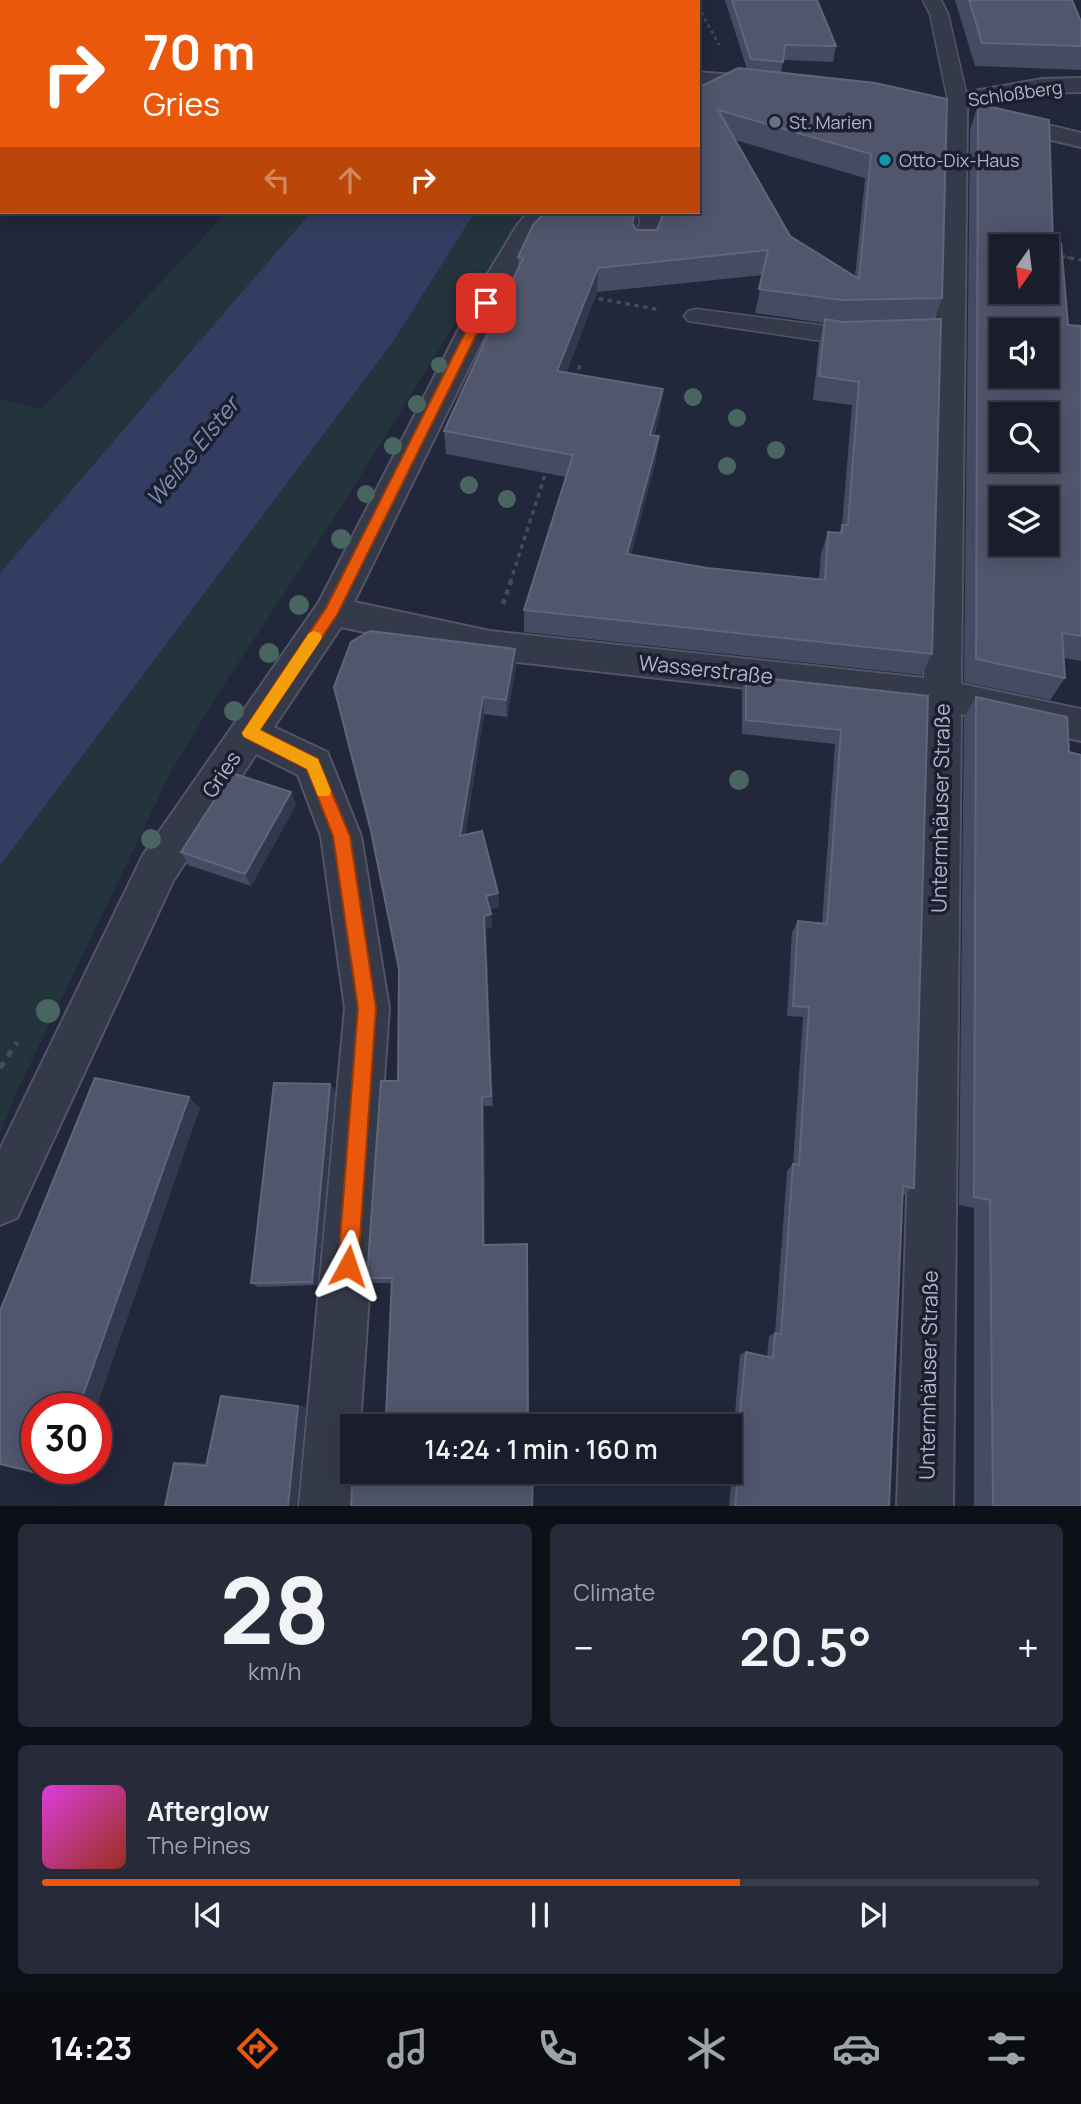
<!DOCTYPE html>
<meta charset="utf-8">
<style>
:root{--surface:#1a1d2c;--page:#272a38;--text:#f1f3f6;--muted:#9fa2a9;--line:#383b48;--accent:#ea580c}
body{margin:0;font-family:Manrope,sans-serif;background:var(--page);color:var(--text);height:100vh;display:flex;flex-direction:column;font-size:26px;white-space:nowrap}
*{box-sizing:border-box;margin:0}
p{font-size:23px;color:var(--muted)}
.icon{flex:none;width:38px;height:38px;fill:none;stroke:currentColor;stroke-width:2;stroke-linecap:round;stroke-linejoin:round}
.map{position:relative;height:1506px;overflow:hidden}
.side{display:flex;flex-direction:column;gap:18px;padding:18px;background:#0e1018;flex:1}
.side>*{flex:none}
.banner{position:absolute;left:0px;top:0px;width:700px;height:214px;box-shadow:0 4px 18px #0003,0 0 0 2px var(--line);background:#ea580c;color:#fff;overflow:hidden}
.needle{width:46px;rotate:194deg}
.controls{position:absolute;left:989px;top:234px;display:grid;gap:14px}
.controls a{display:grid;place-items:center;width:70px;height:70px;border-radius:0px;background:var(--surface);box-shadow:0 4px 18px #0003,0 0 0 2px var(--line);font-size:35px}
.speed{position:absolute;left:21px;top:1393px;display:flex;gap:14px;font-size:35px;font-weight:700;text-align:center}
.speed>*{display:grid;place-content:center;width:91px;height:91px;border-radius:50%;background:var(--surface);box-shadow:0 4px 18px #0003,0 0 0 2px var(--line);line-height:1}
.speed .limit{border:10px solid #d22;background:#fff;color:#111}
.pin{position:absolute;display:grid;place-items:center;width:60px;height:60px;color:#fff;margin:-30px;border-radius:14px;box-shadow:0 4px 10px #0006}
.me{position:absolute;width:77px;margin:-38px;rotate:5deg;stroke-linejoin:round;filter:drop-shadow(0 0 5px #0008)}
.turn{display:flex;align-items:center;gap:24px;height:147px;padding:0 28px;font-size:32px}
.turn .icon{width:91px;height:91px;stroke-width:2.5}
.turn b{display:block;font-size:49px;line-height:60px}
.lanes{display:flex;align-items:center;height:66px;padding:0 28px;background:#0003;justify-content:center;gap:35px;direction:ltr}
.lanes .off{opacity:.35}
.big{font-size:52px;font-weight:600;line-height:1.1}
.side .tile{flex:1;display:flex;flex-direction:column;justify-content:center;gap:10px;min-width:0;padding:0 24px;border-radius:10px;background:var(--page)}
.side .dial{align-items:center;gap:0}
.dial b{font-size:91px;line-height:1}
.song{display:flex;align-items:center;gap:21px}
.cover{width:84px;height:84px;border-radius:10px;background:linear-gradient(135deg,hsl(300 70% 55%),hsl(10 70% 35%))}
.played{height:7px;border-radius:4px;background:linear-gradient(90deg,var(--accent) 70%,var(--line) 70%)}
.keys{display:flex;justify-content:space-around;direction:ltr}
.heat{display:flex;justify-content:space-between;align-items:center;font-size:38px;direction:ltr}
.side .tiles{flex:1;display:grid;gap:18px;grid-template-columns:1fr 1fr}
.tile:last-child{grid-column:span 2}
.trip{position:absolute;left:340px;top:1414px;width:402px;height:70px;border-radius:0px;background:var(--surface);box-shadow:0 4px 18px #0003,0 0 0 2px var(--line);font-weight:600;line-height:70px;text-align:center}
.menu{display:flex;height:112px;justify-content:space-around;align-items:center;background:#0a0c12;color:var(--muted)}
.menu .icon{width:49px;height:49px}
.menu .on{color:var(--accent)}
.menu b{font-size:32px;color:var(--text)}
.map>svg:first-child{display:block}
.green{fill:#24343c}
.water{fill:#333d61}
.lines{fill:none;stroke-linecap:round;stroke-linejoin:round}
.lane-casing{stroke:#515566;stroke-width:3}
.street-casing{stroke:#515566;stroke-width:4}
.path-far3{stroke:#3e5056;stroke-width:2.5;stroke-dasharray:3.5 3.5;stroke-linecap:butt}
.path-far2{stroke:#3e5056;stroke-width:3.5;stroke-dasharray:4.5 4.5;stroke-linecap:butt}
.path-far1{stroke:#3e5056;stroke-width:4.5;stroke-dasharray:5 5;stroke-linecap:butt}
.path{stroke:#3e5056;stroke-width:5;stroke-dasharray:7 7;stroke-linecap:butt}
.lane{fill:#353a4b;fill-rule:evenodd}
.street{fill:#353a4b;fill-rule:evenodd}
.tree{fill:#48665f}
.wall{fill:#454b63;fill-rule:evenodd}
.shaded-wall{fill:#32384e}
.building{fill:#51566d;stroke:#60657b;stroke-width:2;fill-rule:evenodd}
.route{fill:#ea580c;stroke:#983908;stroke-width:2}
.slow{fill:#f59e0b}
.worship-dot{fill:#6b7280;stroke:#1b1f30;stroke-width:2.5}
.culture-dot{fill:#0f9aa8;stroke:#1b1f30;stroke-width:2.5}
.labels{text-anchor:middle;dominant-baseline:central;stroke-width:7;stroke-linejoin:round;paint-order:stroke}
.far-street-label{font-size:18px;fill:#b1b5c7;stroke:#1b1f30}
.far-poi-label{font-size:18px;fill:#b1b5c7;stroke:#1b1f30;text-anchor:start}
.street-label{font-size:21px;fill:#b1b5c7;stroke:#1b1f30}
.water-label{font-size:23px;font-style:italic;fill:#808bb4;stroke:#1b1f30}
</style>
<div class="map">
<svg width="1081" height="1506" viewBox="0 0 1081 1506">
<rect width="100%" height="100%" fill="#22273b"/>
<g class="green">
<path d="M489,0L488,2L0,1V0Z"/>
<path d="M227,212H311L0,573V399L42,409Z"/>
<path d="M475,212H524L337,514L221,689L171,772L14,1097L0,1133V866L393,342Z"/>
</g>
<path class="water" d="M311,212H475L393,342L0,866V573Z"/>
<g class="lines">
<defs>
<g id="lane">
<path d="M198,0H217L218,2H199Z"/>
<path d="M923,0H941L948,14L968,101L965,105H951L948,101L930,14Z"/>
<path d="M638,212H660C663,225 659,241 652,253H636L633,248L640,222Z"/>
<path d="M696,309L835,327L871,329L875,334L871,339L835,343L688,321L684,316L688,311Z"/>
</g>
<g id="street">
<path d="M2,30V47L0,48V31Z"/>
<path d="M698,72L766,78L774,80L778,85L774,90L766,92L698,86Z"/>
<path d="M1081,78V92L1042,93L968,106L967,110L961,684L1081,709V741L961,714L953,1506H897L923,708L490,659L341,627L274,727L327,752L332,764L361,836L389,1008L360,1426H352V1472H357L355,1506H299L345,1008L321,836L298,775L256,754L173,881L17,1218L0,1225V1149L143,855L319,602L484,280L516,227L528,212H555L541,230L512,280L354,602L490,631L924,678L943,110L949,96L958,94L1042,79Z"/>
<path d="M998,113L1081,133V147L989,125L986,120L989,115Z"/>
</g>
</defs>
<use href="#lane" class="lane-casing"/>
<use href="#street" class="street-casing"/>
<g class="path-far3">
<path d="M102,0L105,2"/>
<path d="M416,0L418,2"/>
<path d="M698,6L719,45"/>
<path d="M1046,254L1071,258"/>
</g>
<g class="path-far2">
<path d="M1061,256L1081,260"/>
<path d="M590,297L661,310"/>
<path d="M576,378L580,365"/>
<path d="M510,583L547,469"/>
</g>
<path class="path-far1" d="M503,604L511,581"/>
<path class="path" d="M0,1068L17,1042"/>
<use href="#lane" class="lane"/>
<use href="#street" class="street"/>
</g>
<g class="tree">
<circle cx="439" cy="365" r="8"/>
<circle cx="693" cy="397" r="9"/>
<circle cx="417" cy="404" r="9"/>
<circle cx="737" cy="418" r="9"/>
<circle cx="393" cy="446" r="9"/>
<circle cx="776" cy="450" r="9"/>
<circle cx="727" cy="466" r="9"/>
<circle cx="469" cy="485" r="9"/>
<circle cx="366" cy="494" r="9"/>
<circle cx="507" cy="499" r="9"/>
<circle cx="341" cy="539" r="10"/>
<circle cx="299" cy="605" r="10"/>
<circle cx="269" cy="653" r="10"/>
<circle cx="234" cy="711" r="10"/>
<circle cx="739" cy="780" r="10"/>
<circle cx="151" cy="839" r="10"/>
<circle cx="48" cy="1011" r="12"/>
</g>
<g class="wall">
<path d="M725,0H817L836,46L833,62L783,60L781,73L875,83L942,298L934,319L932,654L921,675L524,632V610L566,477L446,454L444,431L518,268V257L637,222L636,230H657L662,217V212H698L704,85L747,69ZM735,140L865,178L855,277L790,236ZM763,275L755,313L824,323L819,343L813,400L852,405L842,525L839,533L828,532L821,554L819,579L707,568L631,555L656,460L659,436H654L660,412L663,389L566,373L597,292Z"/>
<path d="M955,0H1072L1081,22V70L975,66Z"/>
<path d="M978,104L1053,242L1068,325L1081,326V661L1064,658L1065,678L1050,700L964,682L970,130Z"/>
<path d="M516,667L507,717L484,714L465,835L498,893L499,907L490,909L492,927L486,929L493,1106H484L485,1245L386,1416L392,1283H373L367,1278L398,1081L399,969L371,831L334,687Z"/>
<path d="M746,676L928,696L914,1188L905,1194H903L889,1506H729L738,1414L735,1413L740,1354L746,1352L767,1357L769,1336L775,1333L787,1171L793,1164L803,1017L787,1016L792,932L798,921L822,923L835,744L742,734V690Z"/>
<path d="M976,697L1069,752L1081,1506H974V1208L959,1205L964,717Z"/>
<path d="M291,792L296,805L251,886L188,865L181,852Z"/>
<path d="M330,1084L335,1091L317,1285L258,1287L251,1283Z"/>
<path d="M221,1396L306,1407L296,1506L174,1463L187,1462L206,1464Z"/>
</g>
<g class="shaded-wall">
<path d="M635,212H638L637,222L630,247L632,223Z"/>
<path d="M598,268L597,292L557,395V371Z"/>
<path d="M663,389L660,412L647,458L650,435Z"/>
<path d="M659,436L656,460L625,577L627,554Z"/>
<path d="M515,649L516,667L507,717L506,700Z"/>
<path d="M483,697L484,714L462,851L460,836Z"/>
<path d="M291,792L296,805L251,886L245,874Z"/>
<path d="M498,893L499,907L487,909L486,896Z"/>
<path d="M491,914L492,927L486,929L493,1106L491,1096L484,916Z"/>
<path d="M330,1084L335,1091L317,1285L312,1282Z"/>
<path d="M189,1097L200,1108L96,1409H78Z"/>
<path d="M482,1097L484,1106L485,1251L483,1245Z"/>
<path d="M298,1406L306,1407L296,1506H288Z"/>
<path d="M57,1468H75L73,1475L54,1477Z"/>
</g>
<g class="building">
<path d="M732,0H817L836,46L785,45L783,62L751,59Z"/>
<path d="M969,0H1072L1081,22V46L982,43Z"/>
<path d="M738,68L875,83L947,99L942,298L842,300L759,289L768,250L598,268L557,371L663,389L650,435L659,436L627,554L707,568L825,580L828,532L842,533V525H848L859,382L819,376L825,319L842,322L941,319L932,654L524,610L573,455L444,431L523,258L518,257L533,225L545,212H635L632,223L636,230H657L664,212H698V85H704ZM718,110L871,154L859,279L790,236Z"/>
<path d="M978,104L1049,120L1053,242L1061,243L1068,325L1081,326V636L1062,633L1065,678L976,659ZM1001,247H1046V292H1001ZM1001,331H1046V376H1001ZM1001,415H1046V460H1001ZM1001,499H1046V544H1001Z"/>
<path d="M370,631L515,649L506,700L483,697L460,836L482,831L498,893L486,896L491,914L484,916L491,1096L482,1097L483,1245L527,1244L528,1426H356L358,1413L386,1417L392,1278H367L381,1081H398L399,969L371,831L334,687L351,642Z"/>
<path d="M746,676L928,696L914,1188L903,1186L889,1506H735L744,1413L740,1412L746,1352L773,1358L775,1333L781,1335L793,1164L799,1165L809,1007L793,1006L798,921L827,924L841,730L746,720Z"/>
<path d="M976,697L1067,717L1069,752L1081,755V1506H993L990,1200L974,1197Z"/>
<path d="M232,773L291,792L245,874L181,852Z"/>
<path d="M95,1078L189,1097L78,1409H37V1468H57L54,1477L0,1464V1311Z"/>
<path d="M274,1083L330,1084L312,1282L251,1283Z"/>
<path d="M221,1396L298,1406L288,1506H165L174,1463L206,1466Z"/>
<path d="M348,1428H352V1472H533L532,1506H351L353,1474L348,1471Z"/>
</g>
<path class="route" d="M486,300L492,303L337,615L260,730L318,759L350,836L376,1008L358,1266L355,1273L348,1276L341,1273L338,1266L358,1008L333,836L307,769L244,737L242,733L326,608L480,303Z"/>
<path class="slow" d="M314,631L320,633L322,637L320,641L260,730L318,759L331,791L329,796H318L307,769L244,737L242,733L309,633Z"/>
<circle class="worship-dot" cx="775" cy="122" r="7"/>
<circle class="culture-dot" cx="885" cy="160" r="7"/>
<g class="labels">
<g class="far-street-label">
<text transform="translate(1015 93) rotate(-8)">Schloßberg</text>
</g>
<g class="far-poi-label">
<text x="789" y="122">St. Marien</text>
<text x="899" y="160">Otto-Dix-Haus</text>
</g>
<g class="street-label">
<text transform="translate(706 669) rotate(6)">Wasserstraße</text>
<text transform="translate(221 774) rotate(-56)">Gries</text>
<text transform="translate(940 808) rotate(-89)">Untermhäuser Straße</text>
<text transform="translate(928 1375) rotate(-89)">Untermhäuser Straße</text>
</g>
<g class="water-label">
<text transform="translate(192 451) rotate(-51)">Weiße Elster</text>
</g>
</g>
</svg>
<div class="controls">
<a><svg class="needle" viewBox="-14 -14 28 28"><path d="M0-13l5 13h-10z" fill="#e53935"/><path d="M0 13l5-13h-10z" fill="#9fa2a9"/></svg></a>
<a><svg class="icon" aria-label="sound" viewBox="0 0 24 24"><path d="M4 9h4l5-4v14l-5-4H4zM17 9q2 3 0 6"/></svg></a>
<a><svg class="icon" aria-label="search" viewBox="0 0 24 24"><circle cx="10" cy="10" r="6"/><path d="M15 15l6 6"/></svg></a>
<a><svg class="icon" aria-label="layers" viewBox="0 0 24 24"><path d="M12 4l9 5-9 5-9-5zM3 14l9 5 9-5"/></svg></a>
</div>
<div class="speed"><div class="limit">30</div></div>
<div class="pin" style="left:486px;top:303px;background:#d93025"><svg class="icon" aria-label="arrive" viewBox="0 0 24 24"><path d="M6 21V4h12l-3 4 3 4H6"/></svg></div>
<svg class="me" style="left:348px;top:1266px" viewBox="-20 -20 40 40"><path d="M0-17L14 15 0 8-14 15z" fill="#ea580c" stroke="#fff" stroke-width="4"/></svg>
<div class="trip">14:24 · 1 min · 160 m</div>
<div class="banner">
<div class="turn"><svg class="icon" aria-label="right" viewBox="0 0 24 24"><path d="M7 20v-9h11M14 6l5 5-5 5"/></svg><div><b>70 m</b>Gries</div></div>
<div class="lanes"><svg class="icon off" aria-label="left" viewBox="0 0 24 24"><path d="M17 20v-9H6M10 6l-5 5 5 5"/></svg><svg class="icon off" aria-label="ahead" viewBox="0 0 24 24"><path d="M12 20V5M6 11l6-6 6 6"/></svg><svg class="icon" aria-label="right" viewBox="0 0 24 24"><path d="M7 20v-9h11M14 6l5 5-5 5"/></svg></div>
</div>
</div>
<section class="side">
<div class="tiles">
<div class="tile dial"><b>28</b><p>km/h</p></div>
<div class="tile"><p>Climate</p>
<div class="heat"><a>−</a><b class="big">20.5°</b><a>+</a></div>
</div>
<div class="tile">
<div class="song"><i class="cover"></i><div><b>Afterglow</b><p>The Pines</p></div></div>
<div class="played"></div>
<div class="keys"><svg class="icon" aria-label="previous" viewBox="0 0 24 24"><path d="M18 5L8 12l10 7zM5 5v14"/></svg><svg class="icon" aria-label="pause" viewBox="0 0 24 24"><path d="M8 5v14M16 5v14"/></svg><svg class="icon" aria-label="next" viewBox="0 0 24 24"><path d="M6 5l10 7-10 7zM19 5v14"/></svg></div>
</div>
</div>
</section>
<nav class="menu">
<b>14:23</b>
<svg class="icon on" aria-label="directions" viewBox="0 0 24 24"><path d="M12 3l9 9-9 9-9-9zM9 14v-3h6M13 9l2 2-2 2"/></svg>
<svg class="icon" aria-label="music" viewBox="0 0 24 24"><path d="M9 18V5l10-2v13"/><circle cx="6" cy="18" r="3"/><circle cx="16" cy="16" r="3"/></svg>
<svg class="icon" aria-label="phone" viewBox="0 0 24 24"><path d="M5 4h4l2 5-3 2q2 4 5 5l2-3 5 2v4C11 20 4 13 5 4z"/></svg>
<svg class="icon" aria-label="climate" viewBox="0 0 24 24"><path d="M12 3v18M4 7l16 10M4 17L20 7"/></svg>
<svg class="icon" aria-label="car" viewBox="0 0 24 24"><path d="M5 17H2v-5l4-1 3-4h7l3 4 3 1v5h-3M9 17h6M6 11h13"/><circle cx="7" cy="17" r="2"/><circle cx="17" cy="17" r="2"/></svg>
<svg class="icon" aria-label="filters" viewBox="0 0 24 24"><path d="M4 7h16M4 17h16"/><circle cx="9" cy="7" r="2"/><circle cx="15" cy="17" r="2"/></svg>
</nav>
